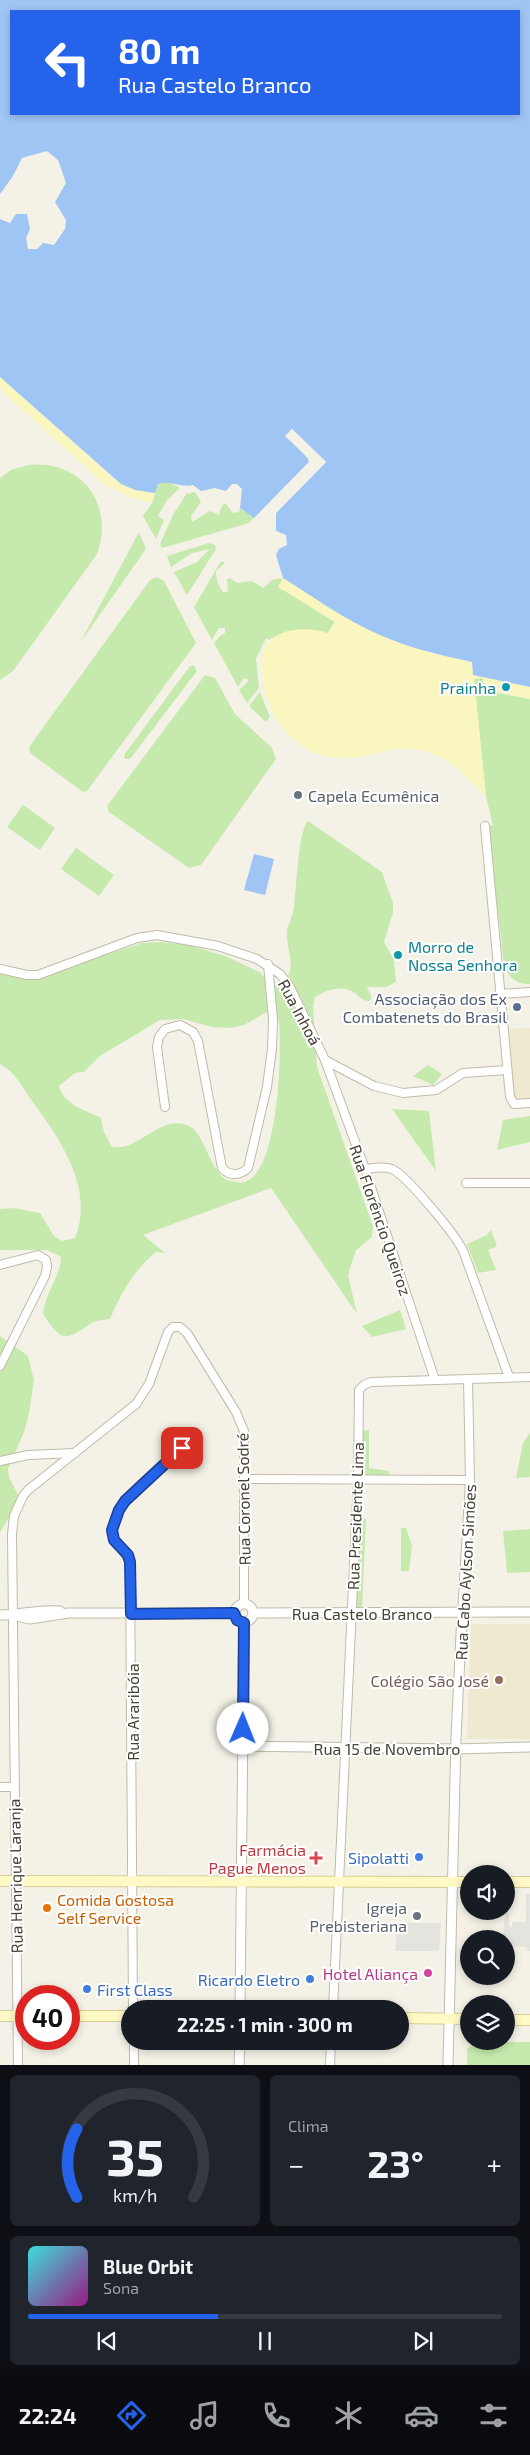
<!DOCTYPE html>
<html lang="pt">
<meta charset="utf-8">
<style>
:root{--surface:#171b24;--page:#20242c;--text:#f1f3f6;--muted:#9ea1a6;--line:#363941;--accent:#2563eb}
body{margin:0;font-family:"Exo 2",sans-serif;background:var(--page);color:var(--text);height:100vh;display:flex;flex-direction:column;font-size:19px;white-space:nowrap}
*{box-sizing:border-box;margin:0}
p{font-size:16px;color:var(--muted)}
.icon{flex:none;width:28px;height:28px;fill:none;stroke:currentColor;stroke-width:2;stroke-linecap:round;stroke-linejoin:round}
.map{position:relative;height:2065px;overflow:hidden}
.side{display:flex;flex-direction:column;gap:10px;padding:10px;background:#0d0f14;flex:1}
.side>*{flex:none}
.banner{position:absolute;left:10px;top:10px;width:510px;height:105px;border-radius:0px;box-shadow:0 2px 8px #0003;background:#2563eb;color:#fff;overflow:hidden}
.buttons{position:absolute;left:460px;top:1865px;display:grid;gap:10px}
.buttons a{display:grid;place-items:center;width:55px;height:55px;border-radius:50%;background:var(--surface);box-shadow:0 2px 8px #0003;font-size:25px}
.speed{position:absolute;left:15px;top:1985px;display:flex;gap:10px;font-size:25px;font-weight:700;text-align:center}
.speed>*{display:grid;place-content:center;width:65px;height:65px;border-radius:50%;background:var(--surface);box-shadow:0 2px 8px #0003;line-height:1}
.speed .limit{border:8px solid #d22;background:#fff;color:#111}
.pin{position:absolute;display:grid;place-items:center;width:42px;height:42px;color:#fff;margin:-21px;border-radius:10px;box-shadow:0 2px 8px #0006}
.me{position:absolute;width:55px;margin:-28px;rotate:1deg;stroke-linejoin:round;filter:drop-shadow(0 0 4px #0008)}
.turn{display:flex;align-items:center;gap:18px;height:105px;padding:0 25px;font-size:22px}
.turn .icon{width:65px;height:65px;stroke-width:2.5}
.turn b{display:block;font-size:35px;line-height:42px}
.big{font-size:38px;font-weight:700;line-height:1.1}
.side .card{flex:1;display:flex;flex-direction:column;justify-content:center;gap:8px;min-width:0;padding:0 18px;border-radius:8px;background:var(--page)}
.side .dial{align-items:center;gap:0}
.dial svg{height:130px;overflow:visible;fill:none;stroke:var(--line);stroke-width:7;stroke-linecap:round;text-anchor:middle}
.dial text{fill:var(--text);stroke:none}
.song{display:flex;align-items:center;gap:15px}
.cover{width:60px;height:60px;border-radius:8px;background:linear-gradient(135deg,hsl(180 70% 55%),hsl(310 70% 35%))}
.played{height:5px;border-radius:2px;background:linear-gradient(90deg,var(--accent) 40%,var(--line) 40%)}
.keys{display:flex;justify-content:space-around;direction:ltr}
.heat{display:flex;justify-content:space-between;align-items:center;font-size:28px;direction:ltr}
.side .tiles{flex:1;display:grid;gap:10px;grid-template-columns:1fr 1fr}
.card:last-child{grid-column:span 2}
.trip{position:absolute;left:121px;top:2000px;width:288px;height:50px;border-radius:25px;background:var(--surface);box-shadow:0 2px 8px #0003;font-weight:700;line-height:50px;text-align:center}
.dock{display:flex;height:80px;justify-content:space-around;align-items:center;background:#090b0e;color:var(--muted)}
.dock .icon{width:35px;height:35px}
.dock .on{color:var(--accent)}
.dock b{font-size:22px;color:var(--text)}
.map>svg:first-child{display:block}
.education{fill:#eee9cf}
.green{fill:#c6eaad;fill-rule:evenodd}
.sand{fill:#faf6c0}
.parking{fill:#e5e3de}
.water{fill:#9fc5f4;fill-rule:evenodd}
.pier{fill:#f4f2e6}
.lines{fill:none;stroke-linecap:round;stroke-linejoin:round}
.minor-casing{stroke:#c0bba8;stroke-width:10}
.tertiary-casing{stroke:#c0bba8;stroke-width:11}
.secondary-casing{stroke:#d6ce94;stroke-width:12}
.minor{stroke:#fff;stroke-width:8}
.tertiary{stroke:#fff;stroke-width:9}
.secondary{stroke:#fff9c5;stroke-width:10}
.route-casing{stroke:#184099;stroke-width:12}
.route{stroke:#2563eb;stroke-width:9}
.culture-dot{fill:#0f9aa8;stroke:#fff;stroke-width:2}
.worship-dot{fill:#6b7280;stroke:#fff;stroke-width:2}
.service-dot{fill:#5c6f8a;stroke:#fff;stroke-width:2}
.education-dot{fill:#8d6e63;stroke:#fff;stroke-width:2}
.shop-dot{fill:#3f7fe0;stroke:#fff;stroke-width:2}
.health-dot{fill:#e0444e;stroke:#fff;stroke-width:2}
.food-dot{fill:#e8710a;stroke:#fff;stroke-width:2}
.hotel-dot{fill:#d1479c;stroke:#fff;stroke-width:2}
.labels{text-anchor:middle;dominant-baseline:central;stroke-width:4;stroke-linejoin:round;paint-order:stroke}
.culture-label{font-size:16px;fill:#0d838f;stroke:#fff;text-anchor:end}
.worship-label{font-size:16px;fill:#5b616d;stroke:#fff;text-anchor:start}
.service-label{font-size:16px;fill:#4e5e75;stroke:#fff;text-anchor:end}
.street-label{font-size:16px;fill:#474335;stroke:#fff}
.education-label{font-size:16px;fill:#785e54;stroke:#fff;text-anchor:end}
.health-label{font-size:16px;fill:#be3a42;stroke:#fff;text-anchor:end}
.shop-label{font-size:16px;fill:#366cbe;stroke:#fff;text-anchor:end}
.food-label{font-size:16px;fill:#c56008;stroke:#fff;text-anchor:start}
.hotel-label{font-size:16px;fill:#b23c85;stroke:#fff;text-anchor:end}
</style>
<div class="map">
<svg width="530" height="2065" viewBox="0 0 530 2065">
<rect width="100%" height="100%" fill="#f4f2e6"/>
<g class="education">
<path d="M530,1028V1100L516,1101L513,1099L507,1029Z"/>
<path d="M471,1624H530V1739H467Z"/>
</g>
<g class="green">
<path d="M29,465C81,460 115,504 97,554L13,671L0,680V478L11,470Z"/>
<path d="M167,481L180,488L167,500L158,516L164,520L156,539L143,516L152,503L158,484Z"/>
<path d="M192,492L196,493L201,502L191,516L192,522L210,511L219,515L222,506L225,503L233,513L239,512L240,508L254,518L249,523L162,548L160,544L174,513L187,493L190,494Z"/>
<path d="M139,532L146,549L80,643Z"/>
<path d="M209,543L215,545L216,549L187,595L174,572L197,562L210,549L192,553L171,567L167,556Z"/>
<path d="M221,561L225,563L216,571C216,580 218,585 223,592H228L227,579L230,578L237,583L252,581L263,588L272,580L283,578L279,587L335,621L328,633L271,638L270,640L266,638L256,659L259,688L247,703L239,690L249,680L244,678L238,687L214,643L221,635L225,633V628H219L212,640L194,607Z"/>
<path d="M157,577L164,581L196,643L87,791L83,792L30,753L29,747L150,580Z"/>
<path d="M194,665L197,671L130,759H125L124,755L190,666Z"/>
<path d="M205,675L215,678L235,714L272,748L276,759L201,865L189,868L109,812L107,806Z"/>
<path d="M483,678L498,693L530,699V984C516,985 508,977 504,964L488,826L493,825L486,797L474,679Z"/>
<path d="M260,692L270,717L266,722L249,706Z"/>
<path d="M23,805L55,828L40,850L7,827Z"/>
<path d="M308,821L382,872L393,903V913L384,942L394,960L396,982L386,987H367L372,998L369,1001C362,1001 360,997 355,993C343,984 326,990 315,997L313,1007L317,1067L373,1226L372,1237L356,1250L348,1275L357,1314L271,1188L143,1235L165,1253L156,1252C134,1270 121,1293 110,1319C104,1320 95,1320 90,1324C65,1342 61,1341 43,1314C45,1293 60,1277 61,1257L47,1250H0V1209L13,1208L40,1213L54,1236L62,1241L75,1238C95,1189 60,1139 32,1101C22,1087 16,1073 0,1064V972L43,976L142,943L161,942L188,945L228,957L259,972L278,988C301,971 285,951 287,930C288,924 292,918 293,912C297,893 297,833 308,821ZM267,1012L277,1015L279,1022C282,1050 279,1192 236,1182C232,1181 227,1181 225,1179C209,1167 204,1133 189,1126C160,1113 140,1152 112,1147L104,1132L101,1118C85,1110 64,1105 59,1086L75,1073L84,1072L100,1056L160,1020L183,1019L212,1027L229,1028L244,1025Z"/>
<path d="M76,848L114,875L99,896L61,869Z"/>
<path d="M428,1065L442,1074L433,1085L413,1076Z"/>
<path d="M392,1109L429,1111L436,1171Z"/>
<path d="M530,1116V1142L497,1150L503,1120Z"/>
<path d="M491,1230L497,1246L488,1250L496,1270L478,1273L467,1244L487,1235Z"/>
<path d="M400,1310L406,1329L372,1337L362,1326Z"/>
<path d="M0,1336L28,1356L34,1380L29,1414L24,1432L8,1469L9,1477L20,1499L0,1532Z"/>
<path d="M369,1430V1468L389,1471V1476H361L362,1431Z"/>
<path d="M530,1433V1477L516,1478L523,1443Z"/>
<path d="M362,1518L366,1519L362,1610H355Z"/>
<path d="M401,1528H406L412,1545L409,1571H401Z"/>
<path d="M530,1529V1572L507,1573L503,1531Z"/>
<path d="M475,2042H530V2065H467V2049Z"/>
</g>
<g class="sand">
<path d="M0,377L114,479L135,490L155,493L152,503L129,497L104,484L4,393L0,388Z"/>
<path d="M283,578C315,598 346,620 380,635C409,648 441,655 472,662L474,675L530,687V699L484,689L483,678L474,679L486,797C466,776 450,756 419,750C391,745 377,756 352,758C296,763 259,712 262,660C263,628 305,625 328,633L335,622L278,587Z"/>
</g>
<g class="parking">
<path d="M526,1894H530V1951H527V1947L506,1946V1939H503L506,1901H509V1926L512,1927V1922H526Z"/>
<path d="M397,1923H441L439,1951H395Z"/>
</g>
<g class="water">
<path d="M0,0H530V687L473,675L472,662C440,655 409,648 380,635C345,620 315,598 283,578L276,555L279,549L287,545L286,535L276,531V513L326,462L292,429L286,436L308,458L309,462L254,518L240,508L242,489L237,484H232L226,491L215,488L201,491L193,485C181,488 171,480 158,484L155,493L135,490L121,484L0,377V219L10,223L16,214H27L30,229L26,238L28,249H37L43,243L54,245L65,229L66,220L55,202L66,183L58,160L47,151L22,158L13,176L0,194ZM11,11H519V114H11Z"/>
<path d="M254,854L274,859L265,895L244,890Z"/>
</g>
<path class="pier" d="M292,429L326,462L273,516L274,511L323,462L292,432L289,436L310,457L311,463L253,520L309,462L308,458L285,436Z"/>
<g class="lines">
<defs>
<g id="minor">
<path d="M485,826L510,1097L514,1104L530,1103"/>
<path d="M0,969L27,975H38L137,938L157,935L218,946L257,959L280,974L290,987L325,1060L365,1169L435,1380"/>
<path d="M499,994L530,992"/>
<path d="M325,1060L374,1086L403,1093L436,1090L463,1073L507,1070"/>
<path d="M165,1107L157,1047L159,1037L165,1029L180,1025L193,1032L198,1041L222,1168C229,1176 240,1176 248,1168L267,1087L272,1049L273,1019L268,964"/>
<path d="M365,1169C374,1168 383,1166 392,1169C406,1175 458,1237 464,1253L509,1377"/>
<path d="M466,1183H530"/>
<path d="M0,1265L38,1255L46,1260L47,1267L45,1276L0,1366"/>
<path d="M0,1461L28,1455L75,1453"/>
<path d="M245,1479L470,1480"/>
<path d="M462,1614L470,1480L468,1379"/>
<path d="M0,1787H14"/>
<path d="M133,2009L130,1565C129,1551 112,1546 112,1533C112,1502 160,1468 181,1448"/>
<path d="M333,2009L358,1480L359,1390L364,1385L371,1382L530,1377"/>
<path d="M134,2041V2065"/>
<path d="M18,2065L12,1534L14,1516L23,1496L28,1490L136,1404L149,1384L168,1332L173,1327H180L187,1333L236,1412L244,1431V1604"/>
<path d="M330,2065L331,2041"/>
</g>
<g id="tertiary">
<circle cx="244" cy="1613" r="9"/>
<path d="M253,1613L530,1612"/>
<path d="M0,1615C21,1615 39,1609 60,1611"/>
<path d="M12,1615L30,1619L68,1613H234"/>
<path d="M243,1746L456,1749L530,1747"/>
<path d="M240,2009L244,1623"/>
<path d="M239,2065L240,2041"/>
<path d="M448,2065L456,1738L462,1614"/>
</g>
<g id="secondary">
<path d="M0,1881L469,1882"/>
<path d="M506,1882H530"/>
<path d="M0,2016H26"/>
<path d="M69,2016H130"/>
<path d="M400,2018L469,2019"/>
<path d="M506,2020H530"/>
</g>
</defs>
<use href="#minor" class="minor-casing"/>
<use href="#tertiary" class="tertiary-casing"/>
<use href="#secondary" class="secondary-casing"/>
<use href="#minor" class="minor"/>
<use href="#tertiary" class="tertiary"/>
<use href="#secondary" class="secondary"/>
</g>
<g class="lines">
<defs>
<path id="route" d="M182,1448L125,1501L119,1510L112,1530L114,1540L128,1555L130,1562L131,1614L234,1613L237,1620L244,1623L243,1729"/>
</defs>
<use href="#route" class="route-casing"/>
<use href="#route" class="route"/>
</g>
<g class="culture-dot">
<circle cx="506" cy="687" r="5"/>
<circle cx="398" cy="955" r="5"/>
</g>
<g class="worship-dot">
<circle cx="298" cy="795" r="5"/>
<circle cx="417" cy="1916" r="5"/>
</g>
<circle class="service-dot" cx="517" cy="1007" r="5"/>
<circle class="education-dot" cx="499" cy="1680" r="5"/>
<g class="shop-dot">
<circle cx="419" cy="1857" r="5"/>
<circle cx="310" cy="1979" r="5"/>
<circle cx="87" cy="1989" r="5"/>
</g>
<path class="health-dot" d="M313.5 1850.5h5v5h5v5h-5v5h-5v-5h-5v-5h5z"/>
<circle class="food-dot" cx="47" cy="1908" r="5"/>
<circle class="hotel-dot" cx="428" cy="1973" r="5"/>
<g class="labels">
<g class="culture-label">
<text x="496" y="687">Prainha</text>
<text x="408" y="946" text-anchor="start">Morro de<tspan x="408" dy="18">Nossa Senhora</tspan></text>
</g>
<g class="worship-label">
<text x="308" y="795">Capela Ecumênica</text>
<text x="407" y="1907" text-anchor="end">Igreja<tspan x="407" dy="18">Prebisteriana</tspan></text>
</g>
<g class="service-label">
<text x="507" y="998">Associação dos Ex<tspan x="507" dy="18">Combatenets do Brasil</tspan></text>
</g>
<g class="street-label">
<text transform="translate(300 1012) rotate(62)">Rua Inhoá</text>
<text transform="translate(381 1220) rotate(71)">Rua Florêncio Queiroz</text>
<text transform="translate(243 1499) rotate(-91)">Rua Coronel Sodré</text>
<text transform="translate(355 1516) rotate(-88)">Rua Presidente Lima</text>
<text transform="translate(465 1572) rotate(-87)">Rua Cabo Aylson Simões</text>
<text x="362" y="1613">Rua Castelo Branco</text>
<text transform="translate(132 1712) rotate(-90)">Rua Araribóia</text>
<text x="387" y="1748">Rua 15 de Novembro</text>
<text transform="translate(15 1876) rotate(-91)">Rua Henrique Laranja</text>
</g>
<g class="education-label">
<text x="489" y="1680">Colégio São José</text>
</g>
<g class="health-label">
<text x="306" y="1849">Farmácia<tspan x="306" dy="18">Pague Menos</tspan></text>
</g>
<g class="shop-label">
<text x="409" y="1857">Sipolatti</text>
<text x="300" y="1979">Ricardo Eletro</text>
<text x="97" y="1989" text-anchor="start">First Class</text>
</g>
<g class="food-label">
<text x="57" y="1899">Comida Gostosa<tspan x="57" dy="18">Self Service</tspan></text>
</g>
<g class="hotel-label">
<text x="418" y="1973">Hotel Aliança</text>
</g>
</g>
</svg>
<div class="buttons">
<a><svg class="icon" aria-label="sound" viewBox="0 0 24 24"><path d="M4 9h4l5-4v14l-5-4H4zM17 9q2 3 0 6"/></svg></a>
<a><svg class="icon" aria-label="search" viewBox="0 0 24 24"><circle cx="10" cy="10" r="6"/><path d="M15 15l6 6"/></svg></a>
<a><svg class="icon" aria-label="layers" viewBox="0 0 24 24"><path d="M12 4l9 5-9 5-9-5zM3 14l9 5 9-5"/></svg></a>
</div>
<div class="speed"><div class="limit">40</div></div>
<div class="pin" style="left:182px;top:1448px;background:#d93025"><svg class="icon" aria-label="arrive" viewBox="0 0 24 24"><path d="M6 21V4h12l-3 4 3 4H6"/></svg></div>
<svg class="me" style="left:243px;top:1729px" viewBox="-20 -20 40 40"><circle r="19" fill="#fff"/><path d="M0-13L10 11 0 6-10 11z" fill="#2563eb"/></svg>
<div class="trip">22:25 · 1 min · 300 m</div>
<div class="banner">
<div class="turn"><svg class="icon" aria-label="left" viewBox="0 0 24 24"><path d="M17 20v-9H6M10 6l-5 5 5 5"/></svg><div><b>80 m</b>Rua Castelo Branco</div></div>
</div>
</div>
<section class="side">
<div class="tiles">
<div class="card dial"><svg viewBox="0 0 100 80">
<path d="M14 69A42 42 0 1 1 86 69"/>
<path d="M14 69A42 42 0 0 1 14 27" stroke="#2563eb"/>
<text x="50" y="56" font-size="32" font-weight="700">35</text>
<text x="50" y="72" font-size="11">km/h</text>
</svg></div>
<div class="card"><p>Clima</p>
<div class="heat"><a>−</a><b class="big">23°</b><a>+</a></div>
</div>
<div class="card">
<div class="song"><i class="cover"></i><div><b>Blue Orbit</b><p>Sona</p></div></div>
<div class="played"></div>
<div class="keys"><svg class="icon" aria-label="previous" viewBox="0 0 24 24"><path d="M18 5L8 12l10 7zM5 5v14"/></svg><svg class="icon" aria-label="pause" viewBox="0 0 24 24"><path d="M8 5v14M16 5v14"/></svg><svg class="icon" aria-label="next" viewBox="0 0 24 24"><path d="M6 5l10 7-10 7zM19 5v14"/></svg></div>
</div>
</div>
</section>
<nav class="dock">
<b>22:24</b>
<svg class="icon on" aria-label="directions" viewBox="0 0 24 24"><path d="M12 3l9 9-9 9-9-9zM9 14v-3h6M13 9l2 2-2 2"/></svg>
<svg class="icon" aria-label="music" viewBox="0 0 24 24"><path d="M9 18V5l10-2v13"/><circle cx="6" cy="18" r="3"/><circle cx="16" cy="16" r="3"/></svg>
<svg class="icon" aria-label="phone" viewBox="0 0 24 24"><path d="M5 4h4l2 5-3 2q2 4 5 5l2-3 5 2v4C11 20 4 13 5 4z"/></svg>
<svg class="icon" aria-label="climate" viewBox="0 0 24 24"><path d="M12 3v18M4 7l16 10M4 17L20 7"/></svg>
<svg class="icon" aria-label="car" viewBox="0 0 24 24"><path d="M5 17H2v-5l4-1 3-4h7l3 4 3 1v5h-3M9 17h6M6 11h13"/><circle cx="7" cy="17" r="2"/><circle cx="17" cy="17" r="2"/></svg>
<svg class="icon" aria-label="filters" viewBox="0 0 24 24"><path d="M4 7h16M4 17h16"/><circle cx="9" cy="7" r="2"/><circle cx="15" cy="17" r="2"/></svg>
</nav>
